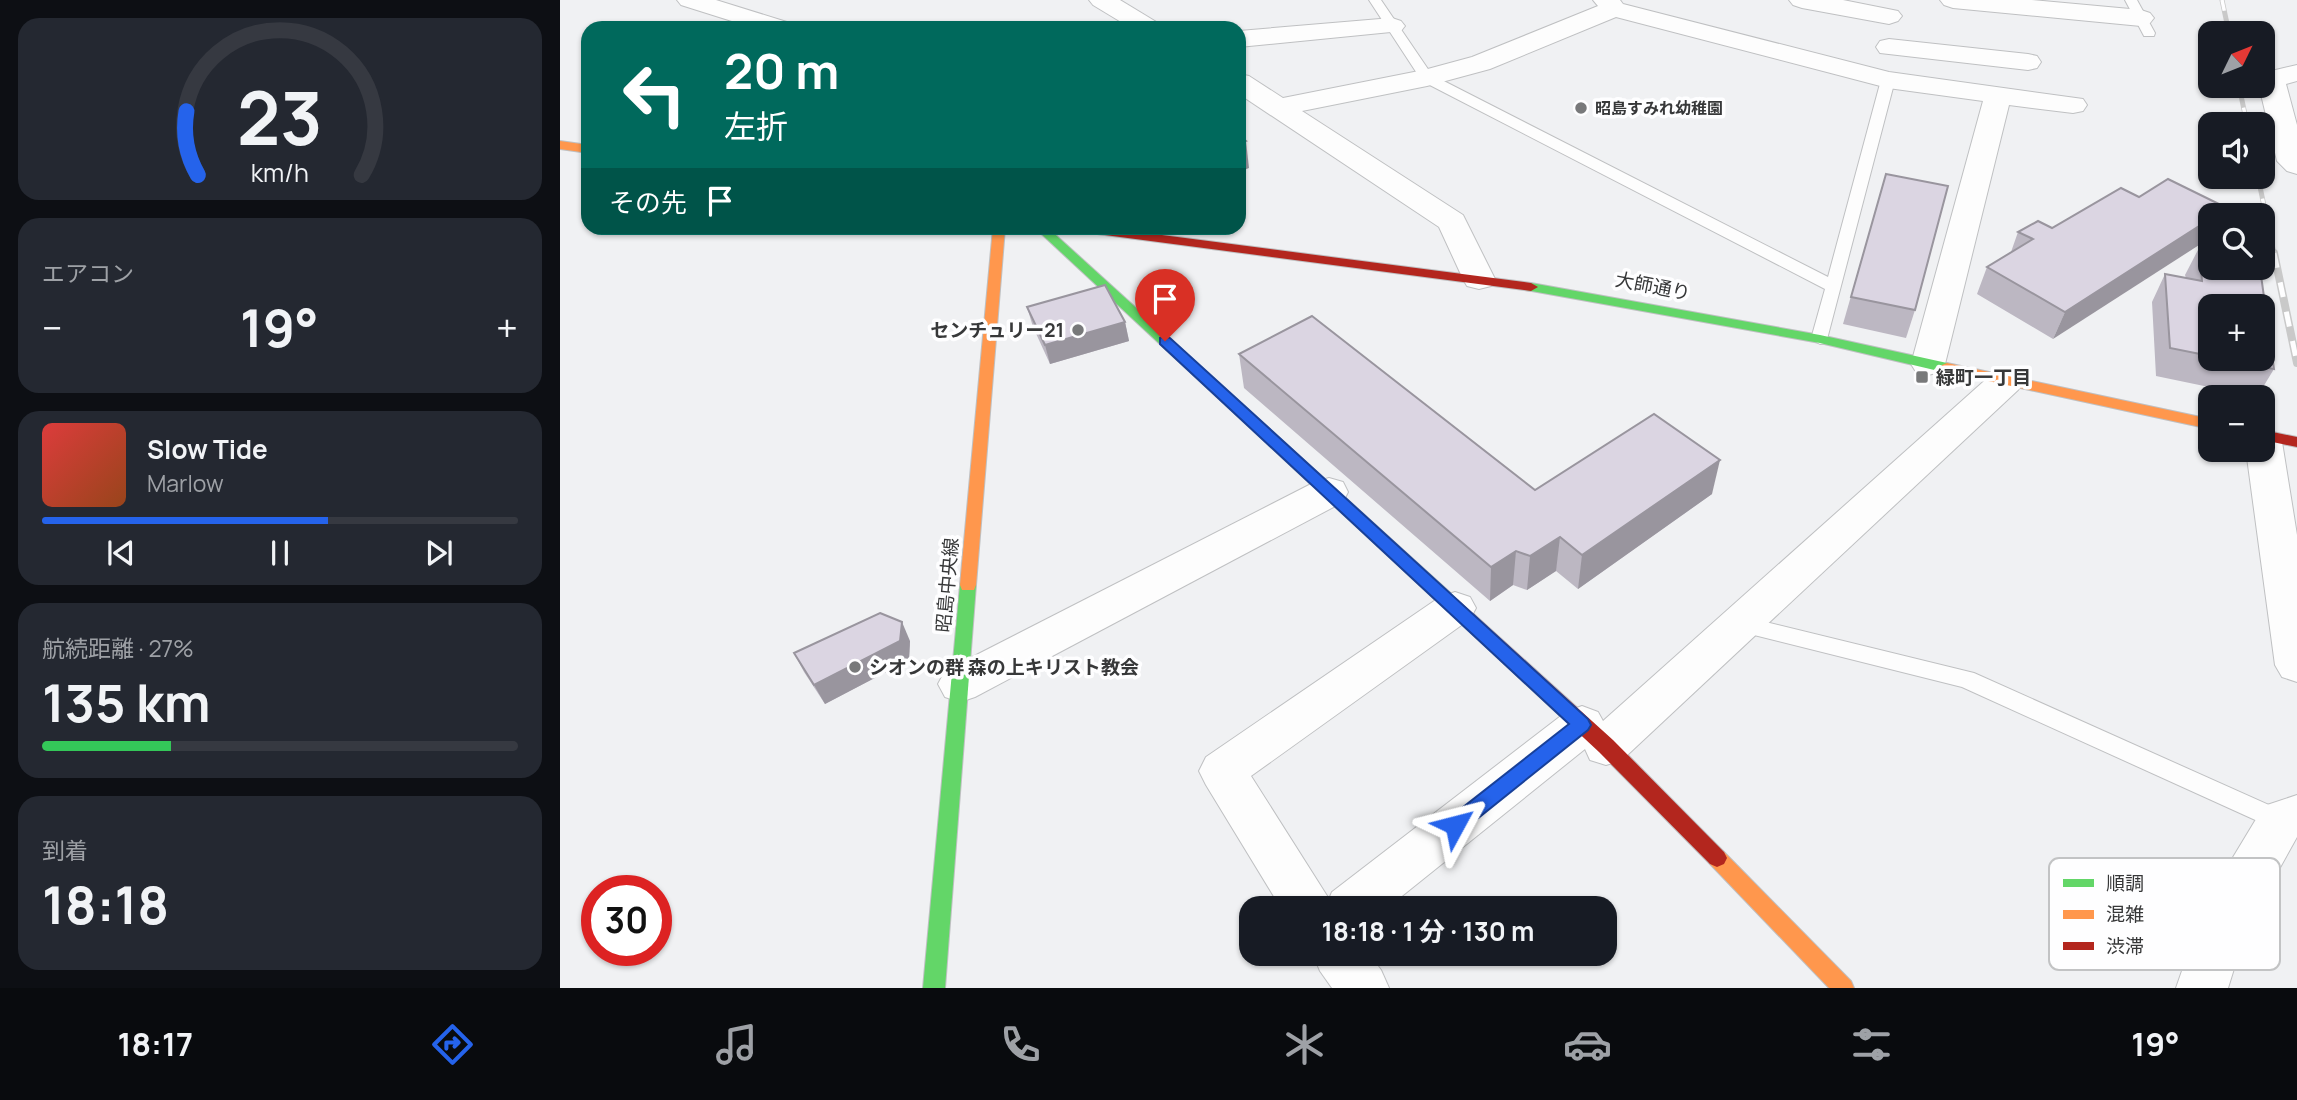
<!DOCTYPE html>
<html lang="ja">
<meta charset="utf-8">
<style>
:root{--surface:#171b24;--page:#242831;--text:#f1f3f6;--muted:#9ea1a6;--line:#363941;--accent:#2563eb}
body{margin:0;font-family:Manrope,"Noto Sans JP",sans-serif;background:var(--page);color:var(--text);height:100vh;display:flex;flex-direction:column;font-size:26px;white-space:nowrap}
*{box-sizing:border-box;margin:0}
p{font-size:23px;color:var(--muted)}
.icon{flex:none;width:38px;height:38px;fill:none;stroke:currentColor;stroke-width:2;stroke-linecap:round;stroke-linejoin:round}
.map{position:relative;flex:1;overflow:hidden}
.side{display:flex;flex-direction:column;gap:18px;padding:18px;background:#0d0f14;width:560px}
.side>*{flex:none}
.top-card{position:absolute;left:21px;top:21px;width:665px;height:214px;border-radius:21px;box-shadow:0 2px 5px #0004;background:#00695c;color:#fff;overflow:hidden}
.needle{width:46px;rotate:47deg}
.controls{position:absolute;left:1638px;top:21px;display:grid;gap:14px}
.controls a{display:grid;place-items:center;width:77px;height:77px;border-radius:14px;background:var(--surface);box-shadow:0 2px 5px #0004;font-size:35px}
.speed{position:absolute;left:21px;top:875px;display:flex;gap:14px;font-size:35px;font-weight:700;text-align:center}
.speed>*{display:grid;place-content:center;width:91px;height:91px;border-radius:50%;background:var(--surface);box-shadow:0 2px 5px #0004;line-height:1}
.speed .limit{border:10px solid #d22;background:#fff;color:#111}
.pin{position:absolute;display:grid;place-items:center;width:60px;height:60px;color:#fff;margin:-72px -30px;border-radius:50% 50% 50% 0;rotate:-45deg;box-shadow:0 0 7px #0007}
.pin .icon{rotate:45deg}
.me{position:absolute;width:77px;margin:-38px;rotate:52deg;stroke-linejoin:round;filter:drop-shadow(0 0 5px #0008)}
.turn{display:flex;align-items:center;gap:24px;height:147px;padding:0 28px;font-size:32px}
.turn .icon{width:91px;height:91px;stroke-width:2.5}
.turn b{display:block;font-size:49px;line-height:60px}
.then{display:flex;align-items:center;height:66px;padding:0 28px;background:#0003;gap:14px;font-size:26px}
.big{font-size:52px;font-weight:700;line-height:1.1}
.side .widget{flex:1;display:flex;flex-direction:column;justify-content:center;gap:10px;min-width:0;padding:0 24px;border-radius:21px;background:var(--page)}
.side .dial{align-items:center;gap:0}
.dial svg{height:182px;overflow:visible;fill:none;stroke:var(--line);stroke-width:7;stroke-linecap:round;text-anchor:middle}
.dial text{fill:var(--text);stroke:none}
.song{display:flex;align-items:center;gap:21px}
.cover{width:84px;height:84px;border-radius:10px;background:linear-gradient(135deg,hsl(0 70% 55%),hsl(20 70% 35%))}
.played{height:7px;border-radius:4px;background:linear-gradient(90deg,var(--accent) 60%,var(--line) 60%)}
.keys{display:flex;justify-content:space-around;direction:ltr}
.heat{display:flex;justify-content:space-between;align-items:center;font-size:38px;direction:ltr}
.charge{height:10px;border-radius:5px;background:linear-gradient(90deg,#34c759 27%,var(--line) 0)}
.trip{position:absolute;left:679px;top:896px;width:378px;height:70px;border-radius:21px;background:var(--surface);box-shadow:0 2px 5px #0004;font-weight:700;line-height:70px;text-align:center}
.menu{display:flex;height:112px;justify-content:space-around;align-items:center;background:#090b0e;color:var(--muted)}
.menu .icon{width:49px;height:49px}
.menu .selected{color:var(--accent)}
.menu b{font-size:32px;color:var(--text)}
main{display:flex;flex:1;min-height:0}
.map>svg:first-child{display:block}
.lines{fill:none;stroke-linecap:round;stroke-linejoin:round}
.lane-casing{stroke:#bfc0c2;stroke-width:2}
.street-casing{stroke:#bfc0c2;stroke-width:2}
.fast-casing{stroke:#bfc0c2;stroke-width:2}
.slow-casing{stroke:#bfc0c2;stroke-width:2}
.jam-casing{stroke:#bfc0c2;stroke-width:2}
.lane{fill:#fdfdfd;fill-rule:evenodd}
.street{fill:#fdfdfd;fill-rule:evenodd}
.fast{fill:#63d668;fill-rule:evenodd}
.slow{fill:#ff974d;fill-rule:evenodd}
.jam{fill:#b3261e;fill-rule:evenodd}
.rail-far1-casing{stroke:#c9c9c9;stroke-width:5}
.rail-casing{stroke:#c9c9c9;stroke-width:8}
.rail-far1{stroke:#fefeff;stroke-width:3.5;stroke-dasharray:11;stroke-linecap:butt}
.rail{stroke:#fefeff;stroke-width:5;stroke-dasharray:15;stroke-linecap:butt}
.wall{fill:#bcb7c2;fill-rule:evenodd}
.shaded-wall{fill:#99959e}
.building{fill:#dbd5e2;stroke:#99959e;stroke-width:2}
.route{fill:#2563eb;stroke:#184099;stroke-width:2}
.poi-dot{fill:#78797a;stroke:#fefeff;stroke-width:2.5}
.labels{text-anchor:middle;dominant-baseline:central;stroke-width:7;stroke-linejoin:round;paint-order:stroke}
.far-poi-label{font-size:16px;font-weight:bold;fill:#373839;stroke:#fefeff;text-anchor:start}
.street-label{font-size:19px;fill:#373839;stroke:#fefeff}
.poi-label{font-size:19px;font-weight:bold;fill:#373839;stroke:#fefeff;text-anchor:start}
.key{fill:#fefeff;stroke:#c2c3c4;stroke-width:2}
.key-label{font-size:19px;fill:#373839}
</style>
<main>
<section class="side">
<div class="widget dial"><svg viewBox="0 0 100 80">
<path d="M14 69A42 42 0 1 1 86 69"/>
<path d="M14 69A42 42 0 0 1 9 41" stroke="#2563eb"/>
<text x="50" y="56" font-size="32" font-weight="700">23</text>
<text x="50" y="72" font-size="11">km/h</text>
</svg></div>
<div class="widget"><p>エアコン</p>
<div class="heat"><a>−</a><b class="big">19°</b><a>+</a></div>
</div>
<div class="widget">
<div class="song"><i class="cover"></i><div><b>Slow Tide</b><p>Marlow</p></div></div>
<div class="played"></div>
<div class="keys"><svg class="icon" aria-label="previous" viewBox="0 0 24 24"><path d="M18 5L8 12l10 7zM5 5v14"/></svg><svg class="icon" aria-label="pause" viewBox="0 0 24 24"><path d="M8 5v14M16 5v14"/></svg><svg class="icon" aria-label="next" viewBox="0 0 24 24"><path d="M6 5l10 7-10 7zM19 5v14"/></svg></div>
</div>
<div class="widget"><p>航続距離 · 27%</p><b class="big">135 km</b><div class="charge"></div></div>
<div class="widget"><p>到着</p><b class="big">18:18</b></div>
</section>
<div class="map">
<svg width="1737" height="988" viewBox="0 0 1737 988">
<rect width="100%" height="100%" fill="#f0f1f3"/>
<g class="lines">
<defs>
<g id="lane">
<path d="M809,0H821L872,75L1268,277L1321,80L1328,76L1333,77L1335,80L1266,343L1260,344L1251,339L1265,289L862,81Z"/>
<path d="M1565,0H1577L1595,33L1594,36H1584Z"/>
<path d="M1181,616L1414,673L1729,814L1733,821L1729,828L1721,831L1713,828L1402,687L1174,630L1170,624L1174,618Z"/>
</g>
<g id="street">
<path d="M117,0H156L230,23L234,28H194L121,5Z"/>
<path d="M529,0H560L598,23L602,28H571L533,5Z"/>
<path d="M1033,0H1060L1063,4L1329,72L1523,99L1527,105L1523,111L1513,113L1449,105L1385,364L1380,372L1368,375L1356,372L1351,364L1423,101L1328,88L1056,17L930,69L867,86L742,111L903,215L935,279L931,286L919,289L907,286L903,279L879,227L679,94V74L689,76L723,98L864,70L912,57L1038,6Z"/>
<path d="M1229,0H1283L1338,11L1342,16L1338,21L1329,24L1242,8L1233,5Z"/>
<path d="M1380,0H1472L1581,10L1590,13L1594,18L1590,23L1581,26L1393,8L1384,5Z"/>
<path d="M832,18L841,21L845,26L841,31L679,47V31Z"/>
<path d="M1329,39L1468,54L1477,56L1481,62L1477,68L1468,70L1320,53L1316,47L1320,41Z"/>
<path d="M1737,65V81L1726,84L1737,125V174L1727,171L1717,161L1699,86H1703V73Z"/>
<path d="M1445,370L1458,374L1463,382L1458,390L1062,760L1046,765L1030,760L1025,749L827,908H721L646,785L639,771L646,757L880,597L895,592L910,597L916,608L910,619L691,776L769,899L772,892L1006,712L1022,706L1038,712L1043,721L1432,374Z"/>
<path d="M1703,429L1716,433L1722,442L1737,535V682L1722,677L1715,665L1686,450H1703Z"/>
<path d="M769,478L783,482L788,492L783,502L415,697L400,702L385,697L378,684L385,671L755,482Z"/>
<path d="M1737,795V837L1687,927L1668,988H1616L1646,902L1704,806Z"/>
<path d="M753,954H809L821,970L829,988H772L760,971Z"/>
</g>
<g id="fast">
<path d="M475,228H488L895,597L897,602L895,607H883Z"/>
<path d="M971,283L1260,335L1387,363L1394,368L1387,373L1260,343L966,290L964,287Z"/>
<path d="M408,579L414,580L416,585L385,988H363L400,585L402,580Z"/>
</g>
<g id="slow">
<path d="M0,141L28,145V153L0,149Z"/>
<path d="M433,228H445L416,585L414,590H402L400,585Z"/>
<path d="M1387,363L1650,419V429L1382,371L1380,368L1382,365Z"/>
<path d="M1157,849L1164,852L1291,981L1294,988H1269L1150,864L1147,858L1150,852Z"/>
</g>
<g id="jam">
<path d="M516,228H548L971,283L978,287L971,291L522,232Z"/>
<path d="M1703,430L1737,437V447L1703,440Z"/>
<path d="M889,595L895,597L1053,740L1164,852L1167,858L1164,864L1157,867L1150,864L1039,752L883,607L881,602L883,597Z"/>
</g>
</defs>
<use href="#lane" class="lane-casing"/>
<use href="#street" class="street-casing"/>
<use href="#fast" class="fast-casing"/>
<use href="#slow" class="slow-casing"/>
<use href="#jam" class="jam-casing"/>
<use href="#lane" class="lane"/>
<use href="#street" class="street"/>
<use href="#fast" class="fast"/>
<use href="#slow" class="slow"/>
<use href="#jam" class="jam"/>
<defs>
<g id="rail-far1">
<path d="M1662,0L1669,33"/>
<path d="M1679,86L1687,124"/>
<path d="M1698,177L1714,254"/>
</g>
<path id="rail" d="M1714,253L1737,363"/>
</defs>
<use href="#rail-far1" class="rail-far1-casing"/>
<use href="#rail" class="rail-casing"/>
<use href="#rail-far1" class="rail-far1"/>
<use href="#rail" class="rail"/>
</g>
<g class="wall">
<path d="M1326,174L1355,310L1346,338L1283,324Z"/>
<path d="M1561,188L1493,339L1417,294L1427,267L1451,252L1458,232L1492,228Z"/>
<path d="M1639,248L1714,369L1697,397L1596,376L1592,302L1605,274L1626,278L1625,275ZM1650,306L1703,359H1650Z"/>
<path d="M467,307L565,322L569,341L490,364L473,327Z"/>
<path d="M679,354L975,490L1152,494L1018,589L996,571L967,590L953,585L930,601L684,388Z"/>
<path d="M350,641L349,660L265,704L244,672L234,653Z"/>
</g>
<g class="shaded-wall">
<path d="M686,141L689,168L679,172V144Z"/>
<path d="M1667,208L1664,215H1657Z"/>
<path d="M1650,219V238L1493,339L1505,312Z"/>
<path d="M565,322L569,341L490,364L485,345Z"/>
<path d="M1160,460L1152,494L1018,589L1022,555Z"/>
<path d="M1000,537L996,571L967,590L970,556Z"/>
<path d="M956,551L953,585L930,601L931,567Z"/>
<path d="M342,622L350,641L349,660L265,704L254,685Z"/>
</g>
<g class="building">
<path d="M679,135L686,141L679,144Z"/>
<path d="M1326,174L1388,186L1355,310L1291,297Z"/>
<path d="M1608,179L1667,208L1657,215H1650V219L1505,312L1427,267L1473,239L1458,232L1478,221L1492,228L1561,188L1579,197Z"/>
<path d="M1639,248L1650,250V268H1700L1714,369L1662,359H1703V306H1650V356L1610,348L1605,274L1642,281Z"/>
<path d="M545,285L565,322L485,345L467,307Z"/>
<path d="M752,316L975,490L1094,414L1160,460L1022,555L1000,537L970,556L956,551L931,567L679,354Z"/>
<path d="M320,613L342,622L340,641L254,685L234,653Z"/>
</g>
<path class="route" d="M605,336L610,338L1028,719L1031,725L1028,730L902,831L895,833L888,831L885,825L888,819L1009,724L600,344V338Z"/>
<g class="poi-dot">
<circle cx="1021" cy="108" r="7"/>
<circle cx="518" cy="330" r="7"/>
<rect x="1355" y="370" width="14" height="14" rx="3.5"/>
<circle cx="295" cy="667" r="7"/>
</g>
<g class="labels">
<g class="far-poi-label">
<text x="1035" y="108">昭島すみれ幼稚園</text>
</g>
<g class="street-label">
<text transform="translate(1093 286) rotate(11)">大師通り</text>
<text transform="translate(387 585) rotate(-85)">昭島中央線</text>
</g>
<g class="poi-label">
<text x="504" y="330" text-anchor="end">センチュリー21</text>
<text x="1376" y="377">緑町一丁目</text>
<text x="309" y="667">シオンの群 森の上キリスト教会</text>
</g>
</g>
<rect x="1489" y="858" width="231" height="112" rx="10" class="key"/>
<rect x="1503" y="879" width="31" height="8" fill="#63d668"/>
<rect x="1503" y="910" width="31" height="9" fill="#ff974d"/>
<rect x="1503" y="942" width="31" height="8" fill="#b3261e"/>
<g class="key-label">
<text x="1546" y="890">順調</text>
<text x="1546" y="921">混雑</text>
<text x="1546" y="953">渋滞</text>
</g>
</svg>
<div class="controls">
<a><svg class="needle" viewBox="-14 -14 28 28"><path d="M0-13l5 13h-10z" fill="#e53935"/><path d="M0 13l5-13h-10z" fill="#9ea1a6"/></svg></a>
<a><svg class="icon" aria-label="sound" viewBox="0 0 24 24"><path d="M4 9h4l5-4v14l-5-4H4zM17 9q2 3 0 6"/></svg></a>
<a><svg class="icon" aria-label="search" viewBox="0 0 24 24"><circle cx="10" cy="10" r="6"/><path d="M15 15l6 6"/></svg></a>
<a>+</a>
<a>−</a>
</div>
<div class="speed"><div class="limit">30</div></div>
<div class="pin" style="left:605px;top:341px;background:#d93025"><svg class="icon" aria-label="arrive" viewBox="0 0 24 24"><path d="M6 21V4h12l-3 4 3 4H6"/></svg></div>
<svg class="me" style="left:895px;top:825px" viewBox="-20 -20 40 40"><path d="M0-17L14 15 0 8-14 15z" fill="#2563eb" stroke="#fff" stroke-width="4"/></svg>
<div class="trip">18:18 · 1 分 · 130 m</div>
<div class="top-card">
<div class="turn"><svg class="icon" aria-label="left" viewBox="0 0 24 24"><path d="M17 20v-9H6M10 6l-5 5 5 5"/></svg><div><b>20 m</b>左折</div></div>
<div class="then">その先<svg class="icon" aria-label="arrive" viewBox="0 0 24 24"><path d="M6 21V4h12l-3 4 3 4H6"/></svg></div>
</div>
</div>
</main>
<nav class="menu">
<b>18:17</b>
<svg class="icon selected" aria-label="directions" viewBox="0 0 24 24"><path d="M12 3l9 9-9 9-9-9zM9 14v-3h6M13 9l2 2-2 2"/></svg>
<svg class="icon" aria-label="music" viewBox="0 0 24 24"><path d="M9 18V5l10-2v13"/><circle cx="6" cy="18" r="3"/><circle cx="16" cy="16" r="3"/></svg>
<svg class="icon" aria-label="phone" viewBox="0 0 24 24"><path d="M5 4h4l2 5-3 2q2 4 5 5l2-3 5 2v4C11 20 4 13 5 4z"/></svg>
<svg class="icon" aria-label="climate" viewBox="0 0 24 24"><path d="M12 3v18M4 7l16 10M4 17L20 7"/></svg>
<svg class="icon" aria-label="car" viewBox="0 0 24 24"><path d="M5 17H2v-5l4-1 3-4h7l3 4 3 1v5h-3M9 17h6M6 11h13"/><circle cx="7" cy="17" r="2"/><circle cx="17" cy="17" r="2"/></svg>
<svg class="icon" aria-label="filters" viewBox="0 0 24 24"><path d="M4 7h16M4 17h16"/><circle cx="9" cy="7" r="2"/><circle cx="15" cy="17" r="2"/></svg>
<b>19°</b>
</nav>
